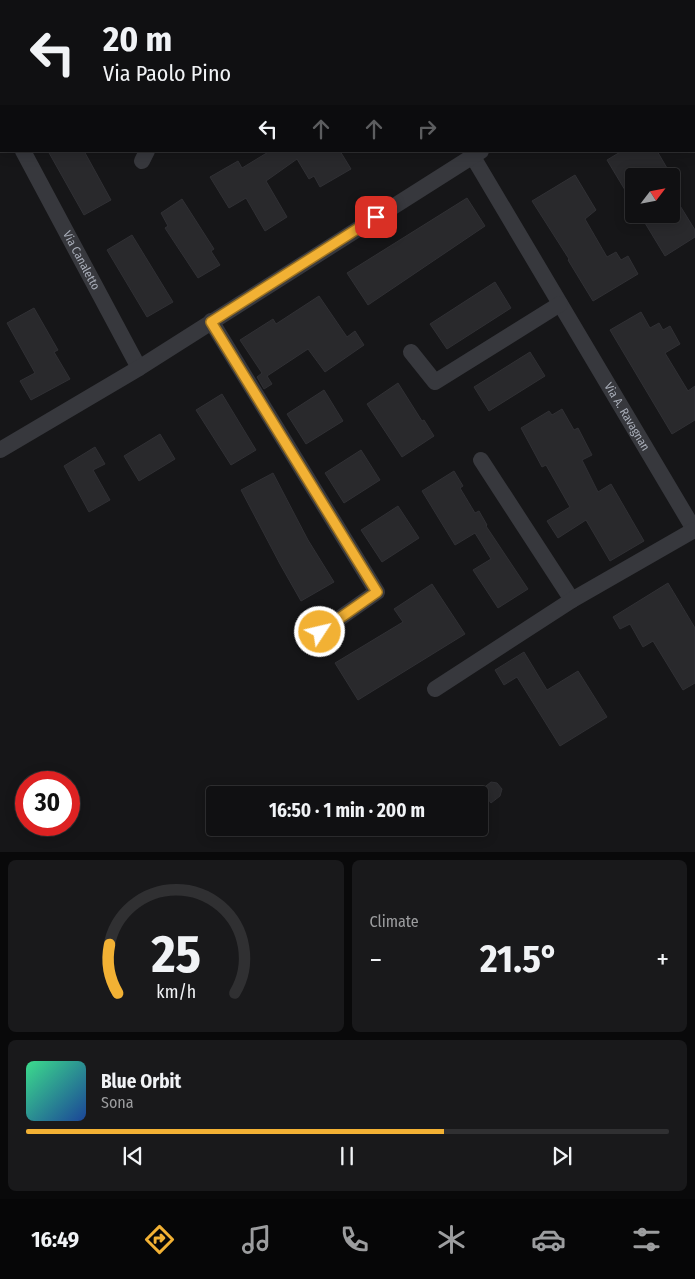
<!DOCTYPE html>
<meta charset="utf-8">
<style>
:root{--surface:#101012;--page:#19191b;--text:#f1f3f6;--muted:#9c9d9f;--line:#303032;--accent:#f2b134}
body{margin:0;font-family:"Fira Sans Condensed",sans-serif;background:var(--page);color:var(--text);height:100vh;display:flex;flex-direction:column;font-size:19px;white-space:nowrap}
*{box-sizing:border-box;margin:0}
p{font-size:16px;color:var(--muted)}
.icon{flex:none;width:28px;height:28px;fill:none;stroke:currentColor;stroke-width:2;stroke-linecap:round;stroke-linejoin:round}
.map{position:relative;height:852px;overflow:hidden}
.panel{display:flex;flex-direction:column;gap:8px;padding:8px;background:#09090a;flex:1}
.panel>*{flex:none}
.hud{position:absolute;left:0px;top:0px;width:695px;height:152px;box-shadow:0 2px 12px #0003,0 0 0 1px var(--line);background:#101012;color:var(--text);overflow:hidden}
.needle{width:32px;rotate:58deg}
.tools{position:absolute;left:625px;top:168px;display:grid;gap:10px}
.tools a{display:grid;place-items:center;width:55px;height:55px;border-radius:5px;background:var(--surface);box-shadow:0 2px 12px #0003,0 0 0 1px var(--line);font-size:25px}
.speed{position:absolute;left:15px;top:771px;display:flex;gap:10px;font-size:25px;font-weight:700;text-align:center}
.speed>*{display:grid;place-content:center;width:65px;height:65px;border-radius:50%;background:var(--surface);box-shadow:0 2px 12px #0003,0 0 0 1px var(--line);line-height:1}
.speed .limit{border:8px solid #d22;background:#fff;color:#111}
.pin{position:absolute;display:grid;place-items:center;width:42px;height:42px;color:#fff;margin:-21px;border-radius:10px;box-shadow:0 2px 8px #0006}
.me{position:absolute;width:55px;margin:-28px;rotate:55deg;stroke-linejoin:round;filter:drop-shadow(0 0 4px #0008)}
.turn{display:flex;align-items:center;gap:18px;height:105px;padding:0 20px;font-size:22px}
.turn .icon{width:65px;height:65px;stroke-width:2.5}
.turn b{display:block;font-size:35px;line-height:42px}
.lanes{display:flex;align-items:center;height:48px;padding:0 20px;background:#0003;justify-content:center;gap:25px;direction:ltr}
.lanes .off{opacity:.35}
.big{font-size:38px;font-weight:700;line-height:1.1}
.panel .card{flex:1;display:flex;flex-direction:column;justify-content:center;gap:8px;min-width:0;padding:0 18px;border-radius:8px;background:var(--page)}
.panel .dial{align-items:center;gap:0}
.dial svg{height:130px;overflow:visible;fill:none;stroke:var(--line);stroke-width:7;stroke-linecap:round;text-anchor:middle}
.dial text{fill:var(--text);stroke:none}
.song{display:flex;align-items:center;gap:15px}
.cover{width:60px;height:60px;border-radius:8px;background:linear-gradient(135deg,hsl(150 70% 55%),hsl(220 70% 35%))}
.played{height:5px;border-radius:2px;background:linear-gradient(90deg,var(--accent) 65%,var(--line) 65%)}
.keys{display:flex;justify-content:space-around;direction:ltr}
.heat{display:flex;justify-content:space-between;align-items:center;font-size:28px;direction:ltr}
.panel .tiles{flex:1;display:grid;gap:8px;grid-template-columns:1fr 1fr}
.card:last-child{grid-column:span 2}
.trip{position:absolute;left:206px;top:786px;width:282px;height:50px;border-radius:5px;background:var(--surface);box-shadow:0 2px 12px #0003,0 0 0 1px var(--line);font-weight:700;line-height:50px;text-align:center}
.dock{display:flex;height:80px;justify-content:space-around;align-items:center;background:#060607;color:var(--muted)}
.dock .icon{width:35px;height:35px}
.dock .active{color:var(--accent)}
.dock b{font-size:22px;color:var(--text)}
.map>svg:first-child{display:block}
.building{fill:#29292c;stroke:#303034}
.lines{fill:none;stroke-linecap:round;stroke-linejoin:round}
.street{stroke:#37383d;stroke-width:16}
.route-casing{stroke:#9d7322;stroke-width:12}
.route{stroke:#f2b134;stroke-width:9}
.labels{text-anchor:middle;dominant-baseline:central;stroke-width:5;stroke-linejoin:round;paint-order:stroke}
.street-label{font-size:12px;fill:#a8adb8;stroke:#111113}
</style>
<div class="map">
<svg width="695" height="852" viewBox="0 0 695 852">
<rect width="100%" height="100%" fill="#161618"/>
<g class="building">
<path d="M48,151H84L111,200L84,215Z"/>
<path d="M270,151H340L351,169L320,187L314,176L309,179L297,159L266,181L287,217L265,231L246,198L229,208L210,177L238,161L242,168Z"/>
<path d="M622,151H657L667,168L664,171L667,176H634V205L607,160Z"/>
<path d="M575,175L596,210L585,219L607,257L616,252L621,260L628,256L638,274L593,301L568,260L569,259L532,201Z"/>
<path d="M671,191L695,230V237L665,256L645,223L661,214H671Z"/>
<path d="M467,198L485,226L368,305L347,273Z"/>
<path d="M182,199L214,249L211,251L220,265L198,278L165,228L168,226L161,213Z"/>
<path d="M132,235L173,302L147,317L107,250Z"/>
<path d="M495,282L511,308L447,349L430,324Z"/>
<path d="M319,296L347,337L355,331L364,345L325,372L308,349L267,376L272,384L264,389L257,377L262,373L240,340L273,319L276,324Z"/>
<path d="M34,308L58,350L54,352L70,379L31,400L20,381L35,373L7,323Z"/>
<path d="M641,312L650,328L659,323L663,330L670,326L680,344L665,353L688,391L695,386V420L672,434L610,330Z"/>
<path d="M530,352L545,376L489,411L474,387Z"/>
<path d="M398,383L422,421L424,420L434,436L402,457L367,404Z"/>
<path d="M324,390L343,421L306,444L287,414Z"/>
<path d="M222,394L256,450L231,465L196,410Z"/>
<path d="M562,409L574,430L578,428L592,455L582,460L598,492L611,484L644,541L610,561L586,520L558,538L547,521L570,507L546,465L542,467L521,428L549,411L552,415Z"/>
<path d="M160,434L175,459L139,481L124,456Z"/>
<path d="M95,447L105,464L93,470L110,500L89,512L64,466Z"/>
<path d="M361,450L380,480L344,503L325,473Z"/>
<path d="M454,471L463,486L460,488L475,513L479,511L487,525L486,526L528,589L498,608L473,570L491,559L475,533L455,545L422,491Z"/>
<path d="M273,473L308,540L334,582L301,601L280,564L241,490Z"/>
<path d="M398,506L419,538L382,562L361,530Z"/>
<path d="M668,583L695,628V683L683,690L653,641L643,647L630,624L620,629L613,617Z"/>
<path d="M432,584L465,634L358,700L335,663L403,622L394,609Z"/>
<path d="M524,652L547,690L578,671L607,717L560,746L517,677L504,685L495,670Z"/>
<path d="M491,782L497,783L502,789L500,796L491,803L484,794L486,786Z"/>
</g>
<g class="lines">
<g class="street">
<path d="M556,0L557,1"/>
<path d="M365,1L367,0"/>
<path d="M694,10L695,9"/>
<path d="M0,108L1,110"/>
<path id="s1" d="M23,151L139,368"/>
<path id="s2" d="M473,157L695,531"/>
<path d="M142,161L147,151"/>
<path d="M211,321L377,592L320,632"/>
<path d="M411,352L435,382L560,304"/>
<path d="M0,450L139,368L481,151"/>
<path d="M481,460L572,600"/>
<path d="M435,689L572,600L694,530"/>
</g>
</g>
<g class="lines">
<defs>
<path id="route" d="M320,632L377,592L211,322L376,217"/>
</defs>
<use href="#route" class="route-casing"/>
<use href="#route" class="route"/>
</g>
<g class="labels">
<g class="street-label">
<text stroke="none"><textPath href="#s1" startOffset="124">Via Canaletto</textPath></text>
<text stroke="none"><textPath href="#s2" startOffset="302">Via A. Ravagnan</textPath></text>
</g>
</g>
</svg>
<div class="tools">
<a><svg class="needle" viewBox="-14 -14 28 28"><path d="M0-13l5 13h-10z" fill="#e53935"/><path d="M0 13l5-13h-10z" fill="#9c9d9f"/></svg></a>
</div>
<div class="speed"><div class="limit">30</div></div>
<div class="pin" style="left:376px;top:217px;background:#d93025"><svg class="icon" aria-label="arrive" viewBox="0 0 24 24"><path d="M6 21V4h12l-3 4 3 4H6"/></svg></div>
<svg class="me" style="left:320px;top:632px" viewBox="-20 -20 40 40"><circle r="17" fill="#f2b134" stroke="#fff" stroke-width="3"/><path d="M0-11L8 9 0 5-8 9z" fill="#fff"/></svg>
<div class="trip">16:50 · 1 min · 200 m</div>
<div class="hud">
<div class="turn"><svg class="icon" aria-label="left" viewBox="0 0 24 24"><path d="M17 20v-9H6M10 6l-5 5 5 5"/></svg><div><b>20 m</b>Via Paolo Pino</div></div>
<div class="lanes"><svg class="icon" aria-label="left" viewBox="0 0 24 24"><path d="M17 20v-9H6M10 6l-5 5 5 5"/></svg><svg class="icon off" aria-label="ahead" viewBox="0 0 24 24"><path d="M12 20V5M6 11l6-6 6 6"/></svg><svg class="icon off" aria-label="ahead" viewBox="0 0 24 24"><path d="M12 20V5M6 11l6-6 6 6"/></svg><svg class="icon off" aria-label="right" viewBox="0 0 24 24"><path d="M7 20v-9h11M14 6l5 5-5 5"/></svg></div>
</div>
</div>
<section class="panel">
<div class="tiles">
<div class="card dial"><svg viewBox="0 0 100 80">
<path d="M14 69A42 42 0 1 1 86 69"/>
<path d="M14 69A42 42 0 0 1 9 39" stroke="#f2b134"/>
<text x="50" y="56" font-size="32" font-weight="700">25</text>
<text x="50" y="72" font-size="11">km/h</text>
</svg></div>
<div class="card"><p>Climate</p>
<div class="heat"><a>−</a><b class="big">21.5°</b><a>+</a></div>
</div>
<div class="card">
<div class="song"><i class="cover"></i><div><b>Blue Orbit</b><p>Sona</p></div></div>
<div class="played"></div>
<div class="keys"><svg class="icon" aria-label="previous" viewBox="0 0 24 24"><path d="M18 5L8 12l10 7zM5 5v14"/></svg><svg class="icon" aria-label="pause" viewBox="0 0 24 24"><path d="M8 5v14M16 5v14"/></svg><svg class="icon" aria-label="next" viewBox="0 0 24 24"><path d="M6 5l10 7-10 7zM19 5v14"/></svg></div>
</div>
</div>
</section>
<nav class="dock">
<b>16:49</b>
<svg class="icon active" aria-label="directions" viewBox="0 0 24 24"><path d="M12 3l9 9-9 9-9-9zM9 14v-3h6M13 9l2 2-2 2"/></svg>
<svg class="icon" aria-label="music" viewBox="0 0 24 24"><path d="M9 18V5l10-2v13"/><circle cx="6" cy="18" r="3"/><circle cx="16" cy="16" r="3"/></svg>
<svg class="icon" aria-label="phone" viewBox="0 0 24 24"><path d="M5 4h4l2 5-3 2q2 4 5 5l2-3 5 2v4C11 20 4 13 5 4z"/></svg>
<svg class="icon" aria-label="climate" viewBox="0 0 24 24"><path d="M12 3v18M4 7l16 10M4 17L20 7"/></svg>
<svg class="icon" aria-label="car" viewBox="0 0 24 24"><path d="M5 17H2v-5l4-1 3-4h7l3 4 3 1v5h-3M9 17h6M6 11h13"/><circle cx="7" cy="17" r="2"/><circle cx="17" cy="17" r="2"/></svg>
<svg class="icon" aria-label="filters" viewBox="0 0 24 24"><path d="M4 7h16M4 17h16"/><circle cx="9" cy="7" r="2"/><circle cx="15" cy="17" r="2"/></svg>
</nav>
